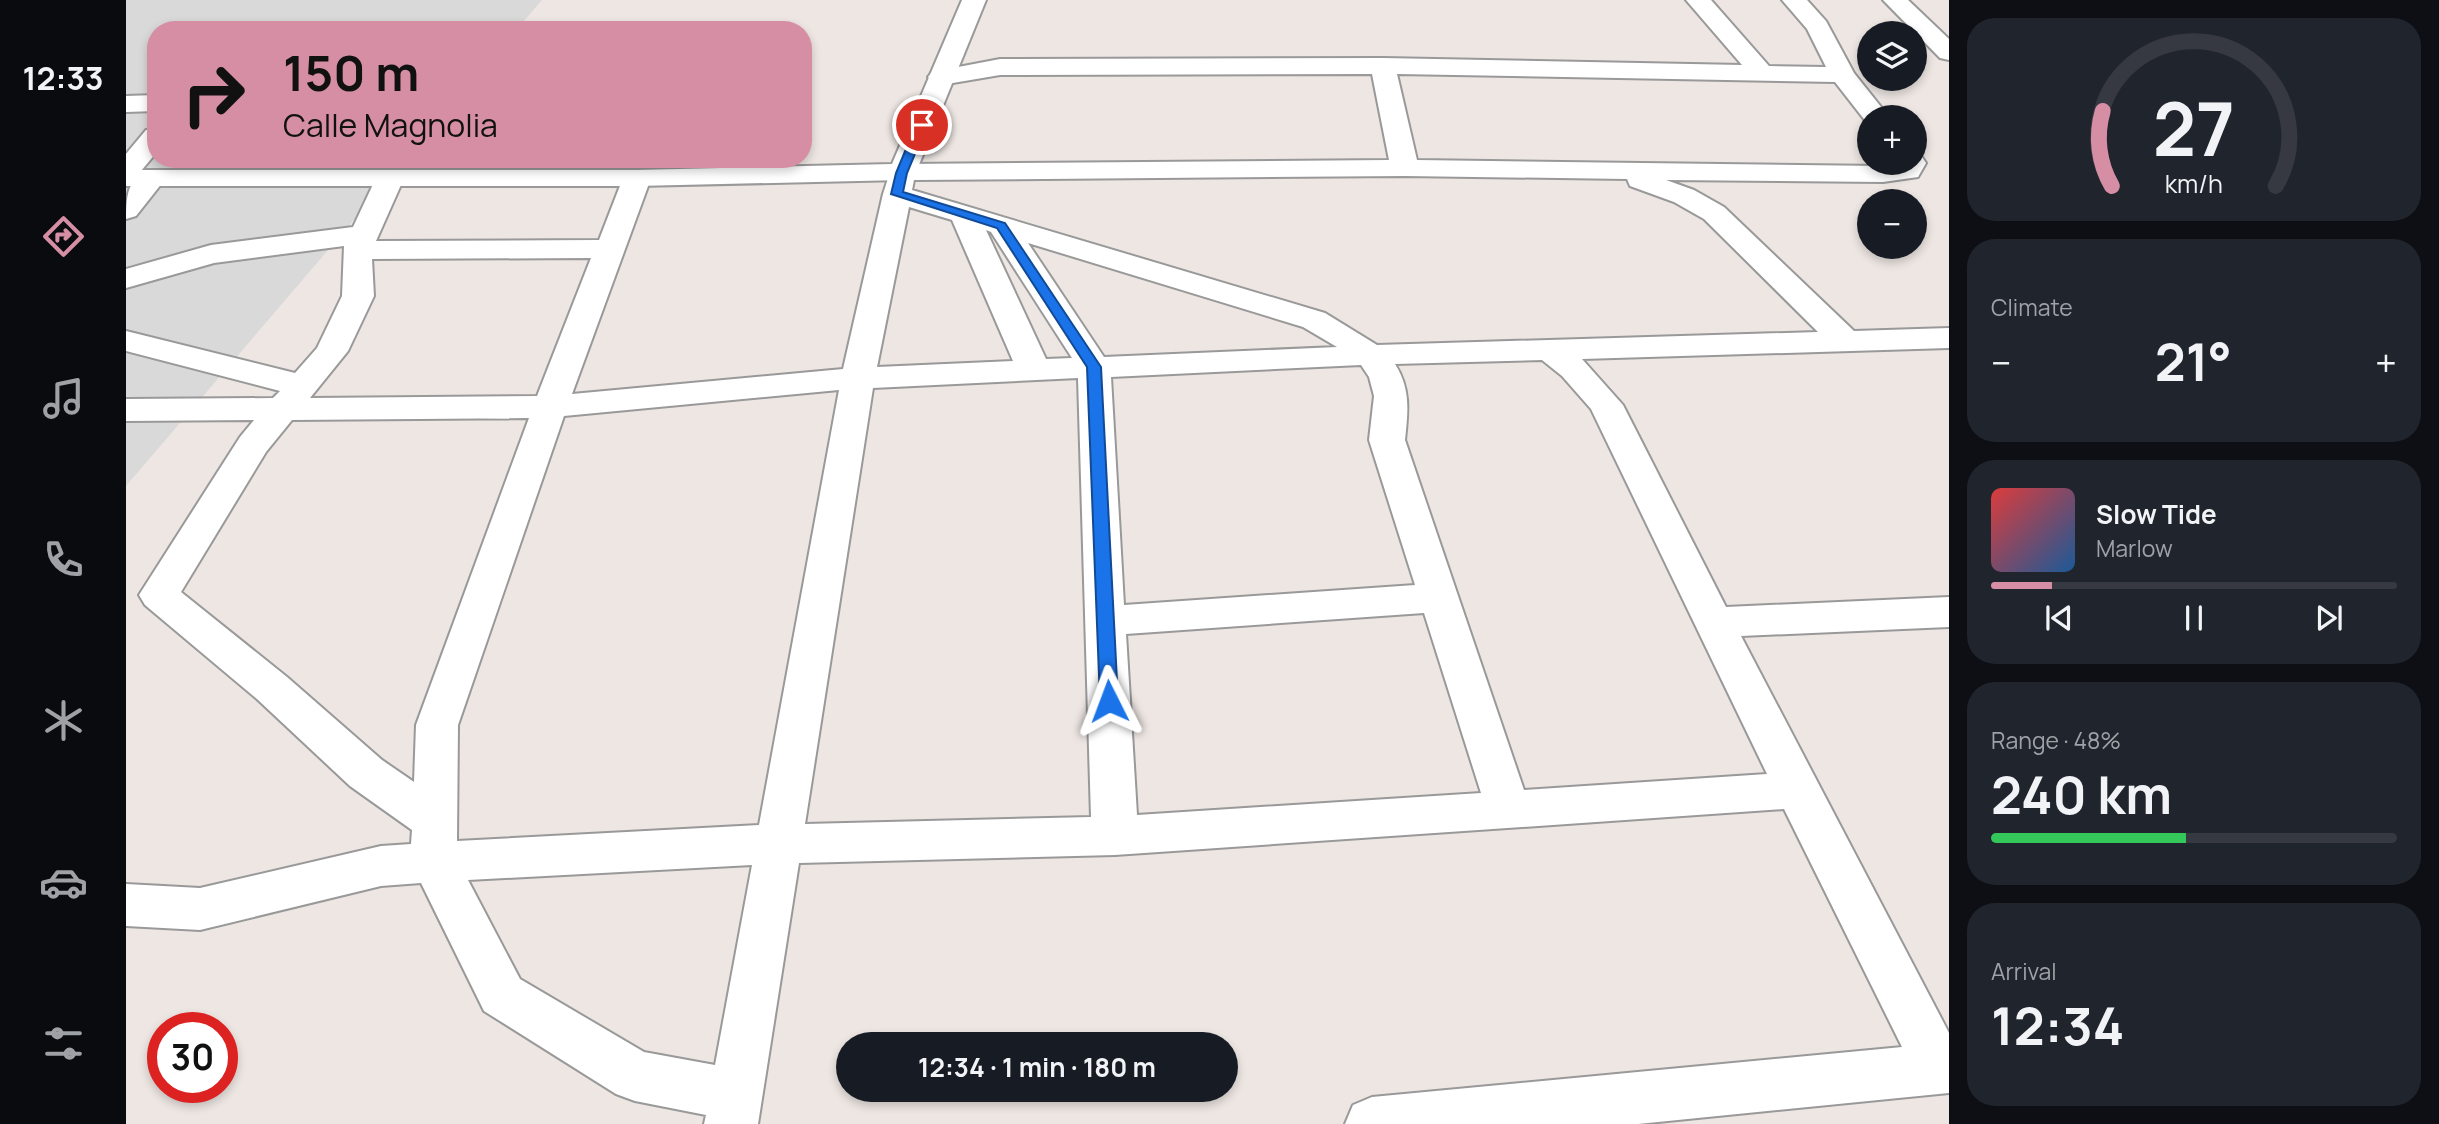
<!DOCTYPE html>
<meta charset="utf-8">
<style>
:root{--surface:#171b24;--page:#20242c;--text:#f1f3f6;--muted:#9ea1a6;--line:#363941;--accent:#d68ea5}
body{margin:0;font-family:Manrope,sans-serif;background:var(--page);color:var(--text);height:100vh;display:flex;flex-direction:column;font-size:26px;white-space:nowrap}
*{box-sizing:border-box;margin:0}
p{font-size:23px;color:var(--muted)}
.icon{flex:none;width:38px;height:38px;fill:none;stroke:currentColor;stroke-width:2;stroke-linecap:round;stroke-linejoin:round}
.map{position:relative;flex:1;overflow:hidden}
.side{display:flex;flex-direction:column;gap:18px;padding:18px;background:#0d0f14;width:490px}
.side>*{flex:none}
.guide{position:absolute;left:21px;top:21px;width:665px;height:147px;border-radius:28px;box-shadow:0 4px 10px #0003;background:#d68ea5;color:#111;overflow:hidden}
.fabs{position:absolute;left:1731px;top:21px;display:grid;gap:14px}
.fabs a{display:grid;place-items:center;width:70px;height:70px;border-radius:50%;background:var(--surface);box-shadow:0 4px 10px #0003;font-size:35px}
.speed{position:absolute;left:21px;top:1012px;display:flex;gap:14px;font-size:35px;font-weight:700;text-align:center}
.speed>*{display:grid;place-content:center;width:91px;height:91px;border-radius:50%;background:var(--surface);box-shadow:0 4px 10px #0003;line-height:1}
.speed .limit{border:10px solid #d22;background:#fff;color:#111}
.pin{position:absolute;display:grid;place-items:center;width:60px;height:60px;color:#fff;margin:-30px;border:4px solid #fff;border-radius:50%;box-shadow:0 2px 7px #0007}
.me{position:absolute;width:77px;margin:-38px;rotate:357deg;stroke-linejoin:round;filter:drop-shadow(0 0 5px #0008)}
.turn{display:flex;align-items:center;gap:24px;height:147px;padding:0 21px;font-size:32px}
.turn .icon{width:91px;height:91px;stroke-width:2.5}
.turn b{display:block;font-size:49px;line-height:60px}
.big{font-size:52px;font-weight:700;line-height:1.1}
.side .widget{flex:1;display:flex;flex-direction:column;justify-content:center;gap:10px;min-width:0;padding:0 24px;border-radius:28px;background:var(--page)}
.side .dial{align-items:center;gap:0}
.dial svg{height:182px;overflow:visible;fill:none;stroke:var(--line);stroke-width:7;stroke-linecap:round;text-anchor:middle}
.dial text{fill:var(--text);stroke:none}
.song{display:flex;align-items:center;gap:21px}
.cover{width:84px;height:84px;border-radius:10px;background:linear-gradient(135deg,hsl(0 70% 55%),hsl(210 70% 35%))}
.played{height:7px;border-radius:4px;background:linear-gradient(90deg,var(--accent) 15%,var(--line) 15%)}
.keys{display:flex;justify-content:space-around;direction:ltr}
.heat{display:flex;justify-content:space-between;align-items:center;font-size:38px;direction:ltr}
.charge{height:10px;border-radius:5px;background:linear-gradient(90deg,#34c759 48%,var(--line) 0)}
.trip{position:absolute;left:710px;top:1032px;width:402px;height:70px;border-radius:35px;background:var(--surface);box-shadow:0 4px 10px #0003;font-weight:700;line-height:70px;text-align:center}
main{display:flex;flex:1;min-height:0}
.tabs{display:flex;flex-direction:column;width:126px;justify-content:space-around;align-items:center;background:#090b0e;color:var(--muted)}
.tabs .icon{width:49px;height:49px}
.tabs .active{color:var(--accent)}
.tabs b{font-size:32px;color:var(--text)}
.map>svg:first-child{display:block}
.residential{fill:#dad9d9}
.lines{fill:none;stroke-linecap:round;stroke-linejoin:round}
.minor-casing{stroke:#999;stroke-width:4}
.tertiary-casing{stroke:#999;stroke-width:4}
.minor{fill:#fff;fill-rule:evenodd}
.tertiary{fill:#fff;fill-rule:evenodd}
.route{fill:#1a73e8;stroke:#114b97;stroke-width:2}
</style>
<main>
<nav class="tabs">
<b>12:33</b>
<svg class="icon active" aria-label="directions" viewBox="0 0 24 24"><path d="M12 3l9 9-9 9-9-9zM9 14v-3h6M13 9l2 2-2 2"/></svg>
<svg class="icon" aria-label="music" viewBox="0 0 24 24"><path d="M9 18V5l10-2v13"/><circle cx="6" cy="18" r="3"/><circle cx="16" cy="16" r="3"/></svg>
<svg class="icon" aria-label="phone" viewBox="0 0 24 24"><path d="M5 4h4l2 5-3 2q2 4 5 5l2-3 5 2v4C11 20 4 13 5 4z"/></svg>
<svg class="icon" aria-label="climate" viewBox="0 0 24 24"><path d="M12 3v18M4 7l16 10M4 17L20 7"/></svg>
<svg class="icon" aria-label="car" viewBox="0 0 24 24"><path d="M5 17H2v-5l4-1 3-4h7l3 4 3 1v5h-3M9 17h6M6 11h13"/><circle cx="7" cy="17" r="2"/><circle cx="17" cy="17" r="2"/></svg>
<svg class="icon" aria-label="filters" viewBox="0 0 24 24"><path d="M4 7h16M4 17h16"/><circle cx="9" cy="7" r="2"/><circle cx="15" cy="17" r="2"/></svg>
</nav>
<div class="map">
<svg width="1823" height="1124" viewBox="0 0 1823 1124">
<rect width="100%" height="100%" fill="#ede6e3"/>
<path class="residential" d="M0,0H416L390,30H30V159H280L0,486Z"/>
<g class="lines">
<defs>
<g id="minor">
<path d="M1560,0H1585L1643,66L1700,67L1681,29L1656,0H1681L1700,21L1728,73L1763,117H1743V123H1741L1709,82L1271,74L1291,160L1757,166L1788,163V155L1796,157L1800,163L1792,177L1757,182L1540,180L1568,190L1598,207L1728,331L1823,328V348L1456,359L1497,405L1600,607L1823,597V627L1615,636L1823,1033V1093L1512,1124H1219L1227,1105L1246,1097L1776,1047L1658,809L989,855L673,863L632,1124H578L580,1115L509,1101L490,1094L358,1011L295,883L255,886L74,930L0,926V884L74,888L255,846L285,844L286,830L224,786L131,699L19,605L13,595L114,437L128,420L0,421V399L147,398L154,391L0,351V331L169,373L191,348L216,296L218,246L88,263L0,288V269L85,245L227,227L250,178L254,172L264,170L274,172L278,178L250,241L473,240L497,178L501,172L511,170L521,172L525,178L446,394L717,369L757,194L766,166L776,164L1263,160L1246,74L874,75L815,85L806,82L802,77L806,72L874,59L1257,58L1616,65ZM1279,176L1501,179L1504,186L1548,202L1578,219L1692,332L1251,345L1199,313L786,190L788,180ZM783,207L826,220L887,361L751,367ZM860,230L865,232L946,358L920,359ZM902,243L1177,327L1211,347L978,357ZM465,258L411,396L184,398L222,351L248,296L246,259ZM1416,360L1436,376L1465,409L1641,774L1398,790L1279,440C1282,412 1285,389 1269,364ZM1235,365L1243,377L1248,396L1243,440L1289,585L998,605L985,377ZM952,378L965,817L679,824L747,388ZM713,390L633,825L331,841L332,725L438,416ZM403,418L290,725L288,782L256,760L161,677L55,592L140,452L166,420ZM1298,613L1355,793L1011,815L1000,634ZM626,865L589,1065L518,1052L394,979L342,880Z"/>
<path d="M1757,0H1782L1823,39V60L1814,58Z"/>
<path d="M30,95V111L0,112V96Z"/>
<path d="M30,128V153L10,177L0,179V154L20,130Z"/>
<path d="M26,170L36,172L40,178L10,216L0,219C0,197 1,176 26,170Z"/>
</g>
<path id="tertiary" d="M836,0H860L790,172L786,178L776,180L511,186H0V170H511L766,164Z"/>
</defs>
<use href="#minor" class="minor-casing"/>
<use href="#tertiary" class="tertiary-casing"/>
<use href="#minor" class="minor"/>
<use href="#tertiary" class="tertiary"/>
</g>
<path class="route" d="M796,121L801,125L781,173L777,192L879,223L975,367L992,701L989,706H977L974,701L961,367L871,228L765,194L770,173L790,125Z"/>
</svg>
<div class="fabs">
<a><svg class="icon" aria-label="layers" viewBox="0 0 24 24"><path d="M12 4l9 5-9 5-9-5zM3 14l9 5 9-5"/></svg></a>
<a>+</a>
<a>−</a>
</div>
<div class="speed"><div class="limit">30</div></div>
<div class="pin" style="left:796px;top:125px;background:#d93025"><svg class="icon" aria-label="arrive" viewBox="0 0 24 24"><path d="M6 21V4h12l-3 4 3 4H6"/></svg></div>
<svg class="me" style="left:983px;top:701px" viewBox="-20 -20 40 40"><path d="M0-17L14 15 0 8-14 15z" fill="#1a73e8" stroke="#fff" stroke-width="4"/></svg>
<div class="trip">12:34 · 1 min · 180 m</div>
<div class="guide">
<div class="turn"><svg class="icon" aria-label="right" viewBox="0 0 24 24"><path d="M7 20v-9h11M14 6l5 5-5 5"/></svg><div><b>150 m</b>Calle Magnolia</div></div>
</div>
</div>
<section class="side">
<div class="widget dial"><svg viewBox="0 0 100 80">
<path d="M14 69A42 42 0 1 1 86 69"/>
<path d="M14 69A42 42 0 0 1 10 36" stroke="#d68ea5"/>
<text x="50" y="56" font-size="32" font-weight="700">27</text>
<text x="50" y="72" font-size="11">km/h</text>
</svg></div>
<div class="widget"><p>Climate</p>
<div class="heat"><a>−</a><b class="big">21°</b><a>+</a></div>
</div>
<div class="widget">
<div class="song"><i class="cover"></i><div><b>Slow Tide</b><p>Marlow</p></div></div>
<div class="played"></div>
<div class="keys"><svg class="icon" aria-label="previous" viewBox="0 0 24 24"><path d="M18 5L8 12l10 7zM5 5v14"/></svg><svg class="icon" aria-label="pause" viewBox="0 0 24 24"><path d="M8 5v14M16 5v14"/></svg><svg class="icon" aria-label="next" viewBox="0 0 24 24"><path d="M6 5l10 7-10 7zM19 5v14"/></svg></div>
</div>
<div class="widget"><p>Range · 48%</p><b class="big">240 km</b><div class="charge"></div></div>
<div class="widget"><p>Arrival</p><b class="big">12:34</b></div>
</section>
</main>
